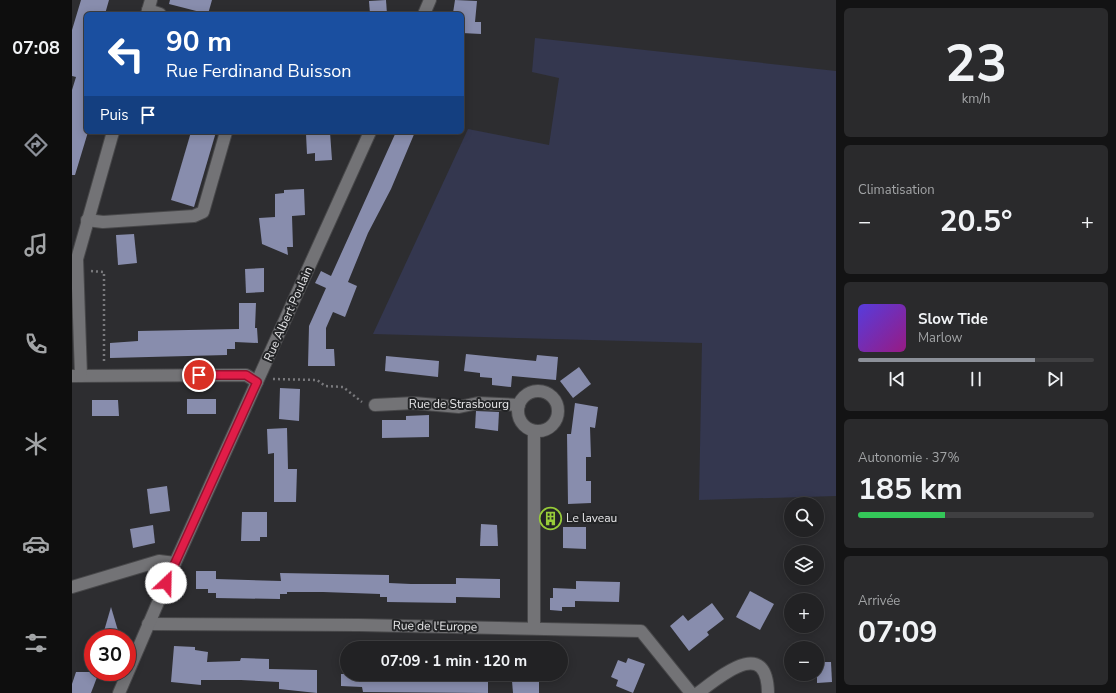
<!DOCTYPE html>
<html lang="fr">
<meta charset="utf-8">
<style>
:root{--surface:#222224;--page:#2a2a2c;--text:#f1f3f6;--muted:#a2a4a6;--line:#3f3f41;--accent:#8c9099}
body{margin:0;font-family:"Nunito Sans",sans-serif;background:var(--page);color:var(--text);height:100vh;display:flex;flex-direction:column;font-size:15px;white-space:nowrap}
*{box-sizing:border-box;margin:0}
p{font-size:13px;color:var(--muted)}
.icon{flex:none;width:22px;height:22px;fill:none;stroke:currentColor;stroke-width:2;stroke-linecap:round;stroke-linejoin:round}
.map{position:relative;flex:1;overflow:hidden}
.panel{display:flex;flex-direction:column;gap:8px;padding:8px;background:#131314;width:280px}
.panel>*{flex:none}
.guide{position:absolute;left:12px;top:12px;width:380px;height:122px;border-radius:6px;box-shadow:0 2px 10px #0003,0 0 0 1px var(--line);background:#1a4fa0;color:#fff;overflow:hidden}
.tools{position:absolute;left:712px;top:497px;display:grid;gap:8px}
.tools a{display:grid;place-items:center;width:40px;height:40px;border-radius:50%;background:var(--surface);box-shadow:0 2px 10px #0003,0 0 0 1px var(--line);font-size:20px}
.speed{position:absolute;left:12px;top:629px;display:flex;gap:8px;font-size:20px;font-weight:700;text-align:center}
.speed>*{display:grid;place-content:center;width:52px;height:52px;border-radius:50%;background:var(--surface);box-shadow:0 2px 10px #0003,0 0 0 1px var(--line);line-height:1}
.speed .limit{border:6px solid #d22;background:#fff;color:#111}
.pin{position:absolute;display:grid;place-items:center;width:34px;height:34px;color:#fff;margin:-17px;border:2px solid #fff;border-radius:50%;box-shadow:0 1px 4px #0007}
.me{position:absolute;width:44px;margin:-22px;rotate:24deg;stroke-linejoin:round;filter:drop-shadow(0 0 3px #0008)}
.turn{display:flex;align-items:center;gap:14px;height:84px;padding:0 16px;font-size:18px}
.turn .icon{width:52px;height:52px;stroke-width:2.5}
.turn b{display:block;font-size:28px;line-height:34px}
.then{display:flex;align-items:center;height:38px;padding:0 16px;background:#0003;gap:8px;font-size:15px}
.big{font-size:30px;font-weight:700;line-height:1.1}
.panel .card{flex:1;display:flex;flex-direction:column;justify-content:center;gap:6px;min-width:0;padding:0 14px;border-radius:6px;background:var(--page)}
.panel .dial{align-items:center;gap:0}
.dial b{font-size:52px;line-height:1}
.song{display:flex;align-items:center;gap:12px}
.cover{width:48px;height:48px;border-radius:6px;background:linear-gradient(135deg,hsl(250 70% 55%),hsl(310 70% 35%))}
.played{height:4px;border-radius:2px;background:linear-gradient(90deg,var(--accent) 75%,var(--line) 75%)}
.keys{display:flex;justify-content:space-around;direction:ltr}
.heat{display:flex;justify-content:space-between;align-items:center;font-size:22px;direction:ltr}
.charge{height:6px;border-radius:3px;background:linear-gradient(90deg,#34c759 37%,var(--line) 0)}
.trip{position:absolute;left:268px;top:641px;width:228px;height:40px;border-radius:20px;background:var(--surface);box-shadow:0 2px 10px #0003,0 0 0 1px var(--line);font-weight:700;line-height:40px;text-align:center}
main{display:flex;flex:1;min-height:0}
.tabs{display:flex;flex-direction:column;width:72px;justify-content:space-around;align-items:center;background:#0e0e0e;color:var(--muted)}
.tabs .icon{width:28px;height:28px}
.tabs .selected{color:var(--accent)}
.tabs b{font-size:18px;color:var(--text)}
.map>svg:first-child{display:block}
.green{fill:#34374f}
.building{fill:#888dad}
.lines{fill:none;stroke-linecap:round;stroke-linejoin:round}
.minor-casing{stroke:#48484a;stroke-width:14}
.path{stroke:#79797c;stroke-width:2.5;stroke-dasharray:2 3;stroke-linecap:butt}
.minor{stroke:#737376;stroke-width:12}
.route-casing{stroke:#92132f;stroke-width:10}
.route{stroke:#e11d48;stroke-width:7}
.labels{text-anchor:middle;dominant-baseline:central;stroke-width:4;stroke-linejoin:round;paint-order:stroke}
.street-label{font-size:12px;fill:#e8e8ea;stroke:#232426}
.poi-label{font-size:12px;fill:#e8e8ea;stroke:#232426;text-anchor:start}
</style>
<main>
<nav class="tabs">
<b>07:08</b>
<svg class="icon selected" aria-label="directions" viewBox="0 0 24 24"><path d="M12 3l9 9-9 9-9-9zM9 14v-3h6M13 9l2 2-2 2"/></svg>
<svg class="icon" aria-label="music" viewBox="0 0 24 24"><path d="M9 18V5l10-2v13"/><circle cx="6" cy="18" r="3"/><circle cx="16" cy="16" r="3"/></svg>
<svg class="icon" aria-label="phone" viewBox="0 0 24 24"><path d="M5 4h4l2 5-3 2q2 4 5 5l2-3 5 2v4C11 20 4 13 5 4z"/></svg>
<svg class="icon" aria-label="climate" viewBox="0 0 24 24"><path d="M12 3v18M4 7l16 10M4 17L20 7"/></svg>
<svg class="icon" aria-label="car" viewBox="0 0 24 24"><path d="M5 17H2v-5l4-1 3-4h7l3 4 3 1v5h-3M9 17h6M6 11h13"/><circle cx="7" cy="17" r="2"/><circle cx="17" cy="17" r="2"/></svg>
<svg class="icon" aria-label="filters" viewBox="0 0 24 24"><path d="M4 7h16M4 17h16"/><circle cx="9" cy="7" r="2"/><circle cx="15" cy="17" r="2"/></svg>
</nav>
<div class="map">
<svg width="764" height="693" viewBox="0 0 764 693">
<rect width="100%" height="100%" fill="#2d2d30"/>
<path class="green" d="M463,38L764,71V496L627,500L630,343L301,334L396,129L477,145L487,78L460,72Z"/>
<g class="building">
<path d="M9,0H37L33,14H14V132H16L3,175H0V90L4,77L0,76V30Z"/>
<path d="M98,0H140L136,14L97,4Z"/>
<path d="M314,0L315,14H298L297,1Z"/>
<path d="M383,0L405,1L403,22H409V34L390,33V13H381Z"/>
<path d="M119,132H144L122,207L99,200Z"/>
<path d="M258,132L260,160L243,161V153L235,154L234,134Z"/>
<path d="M324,132H343L319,189L296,233L276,282L285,286L273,317L261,312L254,328V349H262L263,366H236L237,326L254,288L243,283L249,271L259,276Z"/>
<path d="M232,189L233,215L220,216L221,247H215L216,255L190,244L187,218L203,217V194L212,193V190Z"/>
<path d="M62,234L65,263L46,265L44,235Z"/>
<path d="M192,268V292L174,293L173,269Z"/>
<path d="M167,303H184L183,328H185L186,343L163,342V349H155V355L38,358V343L66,341V331L167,329Z"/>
<path d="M394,354L464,361L465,355L486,357L484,380L440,376L439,387L420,385V378L408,377V373L392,371Z"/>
<path d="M314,356L367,361L366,377L313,371Z"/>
<path d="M507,367L519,384L501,398L488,381Z"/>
<path d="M208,388L228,389L227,421L207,419Z"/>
<rect x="115" y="399" width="29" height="15"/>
<path d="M20,400H46L47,416H20Z"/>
<path d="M503,403L526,407L523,428L518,427L519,457H514V481H519V503L496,504L495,434H499Z"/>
<path d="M404,411L427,412L426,431L403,428Z"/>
<path d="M357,415V437L310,438V420H334V416Z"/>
<path d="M215,428L216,469H225L224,502H202V453L196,454L195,429Z"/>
<path d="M95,486L98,511L78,514L75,489Z"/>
<path d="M170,512H195V537H188V541H169Z"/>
<path d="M409,524L425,525L426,546H408Z"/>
<path d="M81,525L83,543L61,548L58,529Z"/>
<path d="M491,527H514V549L491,548Z"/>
<path d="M124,571H144V579L209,581L208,573L317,575V583L339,584H384V578L428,579V598L384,597V603L315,602V597H308V594L251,592H215V594H208V599L144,598V593H136V589H124Z"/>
<path d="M504,581L548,582L547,602L503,601V607H490V611L478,610V598H481V588L504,589Z"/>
<path d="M678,591L702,604L688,630L664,617Z"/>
<path d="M640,603L652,619L635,632L637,635L617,651L598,626L611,615L616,621Z"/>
<path d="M39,607L47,634L30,638Z"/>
<path d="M102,646L123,647V650L136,652L135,662L168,661L169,658L197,659V669L245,670V693L207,689V682L169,680H129V685L99,682Z"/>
<path d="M556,658L573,664L561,693L544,686L546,680L539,677L546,660L554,663Z"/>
<path d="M745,662H759L760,682L745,683Z"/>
<path d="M4,672H27L19,693H0V684Z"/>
<path d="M269,674H302V678L416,676V693L291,692L290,687L269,686Z"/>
<path d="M467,680V693H441L440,681Z"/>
</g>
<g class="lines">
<defs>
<g id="minor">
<path d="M76,10L88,14"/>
<path d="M75,14L79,0"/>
<path d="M352,14L358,0"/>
<path d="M15,220L31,222L122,216L131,212L154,132"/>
<path d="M0,376L174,375L185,382"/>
<path d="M9,376L5,259L41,132"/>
<circle cx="466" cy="411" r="20"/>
<path d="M303,405L342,403L387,407L406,403L447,405"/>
<path d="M0,587L87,561L103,563"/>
<path d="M76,624L287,625L569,631L619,693"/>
<path d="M462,628V431"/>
<path d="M47,693L103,563L298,132"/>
<path d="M626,693C649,676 695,636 696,693"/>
</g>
</defs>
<use href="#minor" class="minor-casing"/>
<g class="path">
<path d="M19,271L32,272V362"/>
<path d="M201,379L245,380L253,386L271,387L290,402"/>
</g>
<use href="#minor" class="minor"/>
</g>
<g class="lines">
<defs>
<path id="route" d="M94,583L185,382L174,375H127"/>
</defs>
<use href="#route" class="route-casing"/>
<use href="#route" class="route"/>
</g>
<defs>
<symbol id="building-ring" viewBox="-11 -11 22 22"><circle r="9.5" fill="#232426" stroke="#97cc39" stroke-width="1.5"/><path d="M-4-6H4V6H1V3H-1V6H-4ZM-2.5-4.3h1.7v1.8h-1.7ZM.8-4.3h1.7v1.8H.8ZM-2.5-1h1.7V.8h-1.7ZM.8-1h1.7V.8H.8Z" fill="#97cc39"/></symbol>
</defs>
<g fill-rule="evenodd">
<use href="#building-ring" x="466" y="506" width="25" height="25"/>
</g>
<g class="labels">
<g class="street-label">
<text transform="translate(216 314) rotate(-66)">Rue Albert Poulain</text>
<text x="387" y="404">Rue de Strasbourg</text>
<text transform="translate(363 626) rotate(1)">Rue de l'Europe</text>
</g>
<g class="poi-label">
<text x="494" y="518">Le laveau</text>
</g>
</g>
</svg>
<div class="tools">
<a><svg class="icon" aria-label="search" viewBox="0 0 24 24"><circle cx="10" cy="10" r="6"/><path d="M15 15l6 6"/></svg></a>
<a><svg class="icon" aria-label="layers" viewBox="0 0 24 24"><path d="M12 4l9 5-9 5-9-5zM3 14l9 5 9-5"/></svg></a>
<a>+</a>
<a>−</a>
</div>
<div class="speed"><div class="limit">30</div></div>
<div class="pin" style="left:127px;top:375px;background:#d93025"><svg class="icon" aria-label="arrive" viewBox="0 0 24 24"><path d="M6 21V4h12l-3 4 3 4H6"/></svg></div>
<svg class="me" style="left:94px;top:583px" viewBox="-20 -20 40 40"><circle r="19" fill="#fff"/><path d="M0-13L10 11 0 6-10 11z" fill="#e11d48"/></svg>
<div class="trip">07:09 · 1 min · 120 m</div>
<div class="guide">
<div class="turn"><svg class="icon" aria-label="left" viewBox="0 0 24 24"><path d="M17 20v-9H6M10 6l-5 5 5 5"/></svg><div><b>90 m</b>Rue Ferdinand Buisson</div></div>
<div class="then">Puis<svg class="icon" aria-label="arrive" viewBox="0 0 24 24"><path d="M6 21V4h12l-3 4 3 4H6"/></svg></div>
</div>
</div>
<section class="panel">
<div class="card dial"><b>23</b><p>km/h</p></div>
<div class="card"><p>Climatisation</p>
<div class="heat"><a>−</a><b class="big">20.5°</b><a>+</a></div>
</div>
<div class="card">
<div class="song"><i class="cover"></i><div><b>Slow Tide</b><p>Marlow</p></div></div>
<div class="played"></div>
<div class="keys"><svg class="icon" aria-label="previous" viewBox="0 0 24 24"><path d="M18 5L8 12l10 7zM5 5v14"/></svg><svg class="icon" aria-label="pause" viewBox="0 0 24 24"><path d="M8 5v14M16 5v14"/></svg><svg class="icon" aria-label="next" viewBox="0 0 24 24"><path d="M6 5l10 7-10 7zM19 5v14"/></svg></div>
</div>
<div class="card"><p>Autonomie · 37%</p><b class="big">185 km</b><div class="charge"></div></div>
<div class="card"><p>Arrivée</p><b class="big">07:09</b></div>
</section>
</main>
